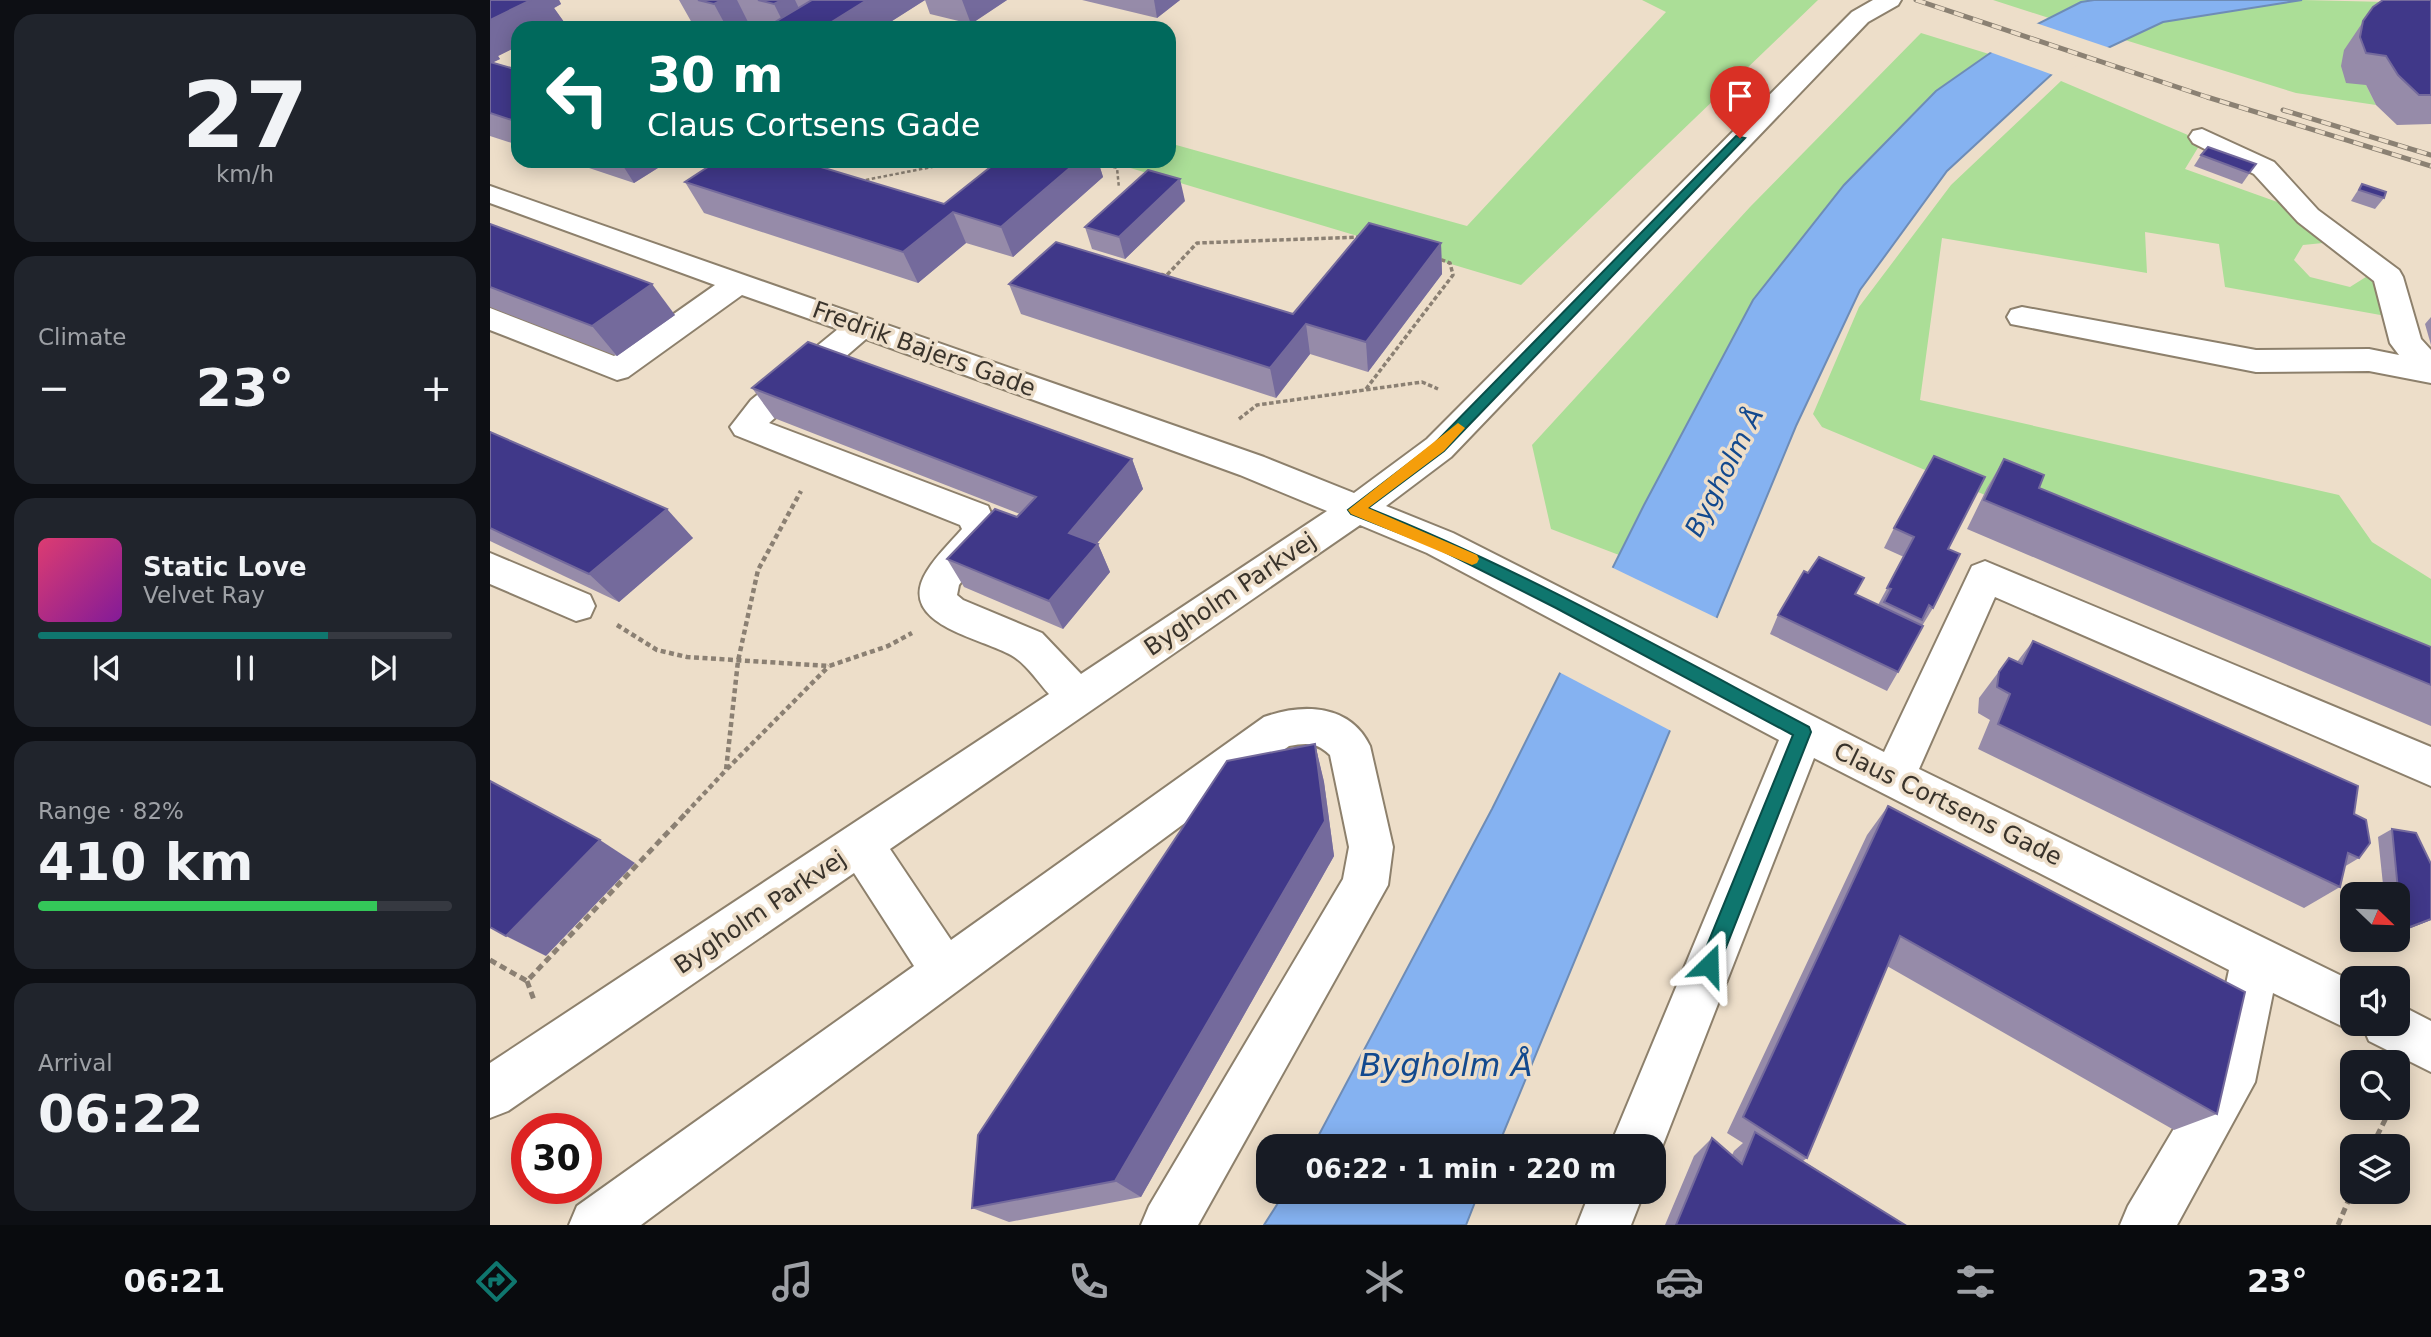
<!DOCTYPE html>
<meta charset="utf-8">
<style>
:root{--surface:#171b24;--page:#20242c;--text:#f1f3f6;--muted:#9ea1a6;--line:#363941;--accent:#0f766e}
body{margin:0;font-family:"DejaVu Sans",sans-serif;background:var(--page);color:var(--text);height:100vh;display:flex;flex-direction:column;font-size:26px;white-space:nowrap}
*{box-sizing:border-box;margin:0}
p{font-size:23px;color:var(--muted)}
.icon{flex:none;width:38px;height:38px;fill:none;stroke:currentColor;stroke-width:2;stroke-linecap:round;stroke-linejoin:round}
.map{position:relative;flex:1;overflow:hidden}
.details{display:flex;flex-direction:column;gap:14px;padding:14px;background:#0d0f14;width:490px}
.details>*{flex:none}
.banner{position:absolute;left:21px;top:21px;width:665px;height:147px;border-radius:21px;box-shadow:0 4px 18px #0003;background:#00695c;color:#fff;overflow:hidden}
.needle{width:46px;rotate:113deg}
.tools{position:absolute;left:1850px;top:882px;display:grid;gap:14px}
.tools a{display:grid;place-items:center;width:70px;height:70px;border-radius:14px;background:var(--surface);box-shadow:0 4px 18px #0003;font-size:35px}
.speed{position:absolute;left:21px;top:1113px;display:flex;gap:14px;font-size:35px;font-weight:700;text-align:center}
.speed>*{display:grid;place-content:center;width:91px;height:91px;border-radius:50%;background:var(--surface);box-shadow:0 4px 18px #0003;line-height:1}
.speed .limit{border:10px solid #d22;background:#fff;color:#111}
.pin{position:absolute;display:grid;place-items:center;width:60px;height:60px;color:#fff;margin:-72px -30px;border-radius:50% 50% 50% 0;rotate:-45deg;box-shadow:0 0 7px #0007}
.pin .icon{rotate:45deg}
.me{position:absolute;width:77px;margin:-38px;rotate:22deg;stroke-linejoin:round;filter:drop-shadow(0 0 5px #0008)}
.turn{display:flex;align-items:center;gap:24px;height:147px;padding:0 21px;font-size:32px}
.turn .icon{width:91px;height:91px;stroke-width:2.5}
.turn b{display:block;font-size:49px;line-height:60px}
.big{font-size:52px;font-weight:700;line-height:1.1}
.details .widget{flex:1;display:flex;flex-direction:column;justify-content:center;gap:10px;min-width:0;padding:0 24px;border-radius:21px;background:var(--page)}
.details .dial{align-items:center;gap:0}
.dial b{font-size:91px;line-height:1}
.song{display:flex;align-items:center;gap:21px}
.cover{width:84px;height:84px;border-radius:10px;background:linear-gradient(135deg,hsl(340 70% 55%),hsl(290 70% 35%))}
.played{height:7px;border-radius:4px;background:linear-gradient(90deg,var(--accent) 70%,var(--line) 70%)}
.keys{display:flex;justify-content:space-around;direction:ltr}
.heat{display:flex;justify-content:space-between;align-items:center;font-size:38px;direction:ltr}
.charge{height:10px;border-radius:5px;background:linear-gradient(90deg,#34c759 82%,var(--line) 0)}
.trip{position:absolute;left:766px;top:1134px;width:410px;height:70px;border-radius:21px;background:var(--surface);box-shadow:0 4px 18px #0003;font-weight:700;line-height:70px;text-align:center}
.tab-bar{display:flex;height:112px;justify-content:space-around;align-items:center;background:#090b0e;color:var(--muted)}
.tab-bar .icon{width:49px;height:49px}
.tab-bar .on{color:var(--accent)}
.tab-bar b{font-size:32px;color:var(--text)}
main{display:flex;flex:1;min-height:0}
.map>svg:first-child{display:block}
.green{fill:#abde97}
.water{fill:#85b2f1;stroke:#6e8cb6;stroke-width:2}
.pier{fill:#eddec9}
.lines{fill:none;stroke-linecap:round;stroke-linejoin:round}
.minor-casing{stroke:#8d806c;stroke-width:4}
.path-far3{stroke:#8b8073;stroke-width:2.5;stroke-dasharray:3.5 2.5;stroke-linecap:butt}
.path-far2{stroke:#8b8073;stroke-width:3.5;stroke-dasharray:4.5 2.5;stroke-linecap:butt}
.path-far1{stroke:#8b8073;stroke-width:4.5;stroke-dasharray:5 3.5;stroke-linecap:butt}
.path{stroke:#8b8073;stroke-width:5;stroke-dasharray:7 4.5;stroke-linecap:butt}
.minor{fill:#fff;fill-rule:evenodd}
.rail-casing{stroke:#8b8173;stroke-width:5}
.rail{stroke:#eddec9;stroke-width:3.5;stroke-dasharray:10;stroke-linecap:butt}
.wall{fill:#968ba9}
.shaded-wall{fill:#746a9c}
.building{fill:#403889;stroke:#746a9c;stroke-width:2}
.route{fill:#0f766e;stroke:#0a4d48;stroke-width:2}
.slow{fill:#f59e0b}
.labels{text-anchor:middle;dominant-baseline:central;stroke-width:7;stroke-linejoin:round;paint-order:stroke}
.street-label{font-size:24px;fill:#39332b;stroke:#eddec9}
.water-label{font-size:26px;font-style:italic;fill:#12498e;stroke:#eddec9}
.near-water-label{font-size:32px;font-style:italic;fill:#12498e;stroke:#eddec9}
</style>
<main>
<section class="details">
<div class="widget dial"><b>27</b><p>km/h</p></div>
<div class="widget"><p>Climate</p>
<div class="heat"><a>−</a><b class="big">23°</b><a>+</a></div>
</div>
<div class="widget">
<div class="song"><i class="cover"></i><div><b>Static Love</b><p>Velvet Ray</p></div></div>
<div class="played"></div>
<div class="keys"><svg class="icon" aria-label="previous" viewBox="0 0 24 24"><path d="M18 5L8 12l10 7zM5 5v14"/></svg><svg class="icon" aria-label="pause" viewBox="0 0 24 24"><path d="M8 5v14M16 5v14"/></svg><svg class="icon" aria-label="next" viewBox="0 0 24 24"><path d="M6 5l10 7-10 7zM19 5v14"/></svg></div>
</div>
<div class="widget"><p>Range · 82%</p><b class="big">410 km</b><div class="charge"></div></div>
<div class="widget"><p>Arrival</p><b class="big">06:22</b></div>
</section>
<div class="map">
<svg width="1941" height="1225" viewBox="0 0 1941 1225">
<rect width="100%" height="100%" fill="#eddec9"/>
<g class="green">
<path d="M1152,0H1328L1031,285L617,161H679V143L977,226L1176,12Z"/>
<path d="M1503,0H1604L1591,2L1559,18Z"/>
<path d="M1812,0L1941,3L1876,85L1886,105L1806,93L1635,40L1673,22Z"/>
<path d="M1431,33L1499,54L1446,91L1354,185L1263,300L1129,555L1061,529L1042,445L1260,207Z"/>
<path d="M1571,81L1712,141L1695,169L1793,204L1843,242L1813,245L1804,260L1820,277L1860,287L1879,275L1889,282L1896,316L1735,287L1729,244L1655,232L1657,273L1452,238L1430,400L1849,495L1882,542L1941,579V681L1332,427L1323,414L1369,307L1461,185Z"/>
</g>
<g class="water">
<path d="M1604,0H1812L1673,22L1562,74L1457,171L1370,290L1306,426L1008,1146H823L1002,809L1154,505L1263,300L1354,185L1446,91L1526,35L1591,2Z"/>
<path d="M795,1192H989L976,1225H774Z"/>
</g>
<g class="pier">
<path d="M1543,22L1623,49L1566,76L1497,51Z"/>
<path d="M1119,566L1231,620L1185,733L1067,671Z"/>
</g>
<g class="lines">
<defs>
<g id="minor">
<path d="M1383,0H1411L1408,5L1378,22L961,457L896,506L963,533L1394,752L1482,566L1495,561L1941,747V786L1505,597L1429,769L1862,981V1024H1908V1004L1941,1021V1072L1879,1041L1873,1027L1862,1031L1783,993L1765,1082L1687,1225H1630L1638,1206L1717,1073L1739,970L1324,758L1165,1165L1164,1146H1120L1289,740L937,553L870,525L400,849L461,940L774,717C813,703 860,704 880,746L903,847L898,885L708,1225H651L659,1206L853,879L859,847L840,755C826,742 817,743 799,746L151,1225H79L87,1206L424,966L364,873L18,1111L0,1118V1063L559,694C548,682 536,663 521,655C489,637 404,624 437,571C446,556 460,543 472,529L470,525L245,435L240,427L261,400L348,329L252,295L138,377L127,380L0,330V308L124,356L225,285L0,203V186L774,457L864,493L937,439L1362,12ZM376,339L750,475L837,511L591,674L552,633L473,600L467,595L469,585L509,532L498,506L279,423Z"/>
<path d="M1712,129L1784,162L1828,210L1909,270L1913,277L1931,339L1941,350V383L1879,371L1766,372L1521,324L1517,317L1521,310L1532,307L1766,350L1879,349L1909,355L1900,343L1884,281L1808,222L1764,174L1703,143L1699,137L1703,131Z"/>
<path d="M0,553L100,595L105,606L100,617L86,621L0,584Z"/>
<path d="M1100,1192H1154L1141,1225H1087Z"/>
</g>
</defs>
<use href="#minor" class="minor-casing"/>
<g class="path-far3">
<path d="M600,161L627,168L629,188"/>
<path d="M370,181L473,161"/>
</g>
<g class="path-far2">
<path d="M671,274L676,276L707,243L871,237"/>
<path d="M876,389L963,275L960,263L947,258"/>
<path d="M749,419L767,405L932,382L948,389"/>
</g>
<g class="path-far1">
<path d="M127,625L167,650L197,657L339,666L398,646L422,633"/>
<path d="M237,769L339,666"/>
<path d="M196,813L236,770L248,661L268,570L311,491"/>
</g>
<g class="path">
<path d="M0,960L37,981L198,811"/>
<path d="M37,981L44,1000"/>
<path d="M1882,1146L1901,1108"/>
<path d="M1848,1225L1862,1192"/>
</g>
<use href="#minor" class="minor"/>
<defs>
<g id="rail">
<path d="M1426,0L1717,97L1941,166"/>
<path d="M1793,110L1941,155"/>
</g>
</defs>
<use href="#rail" class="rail-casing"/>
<use href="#rail" class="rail"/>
</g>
<g class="wall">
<path d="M0,0H69L71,4L64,8L74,22L62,28H28V46L8,56L10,59L2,62L28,70V145L0,136Z"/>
<path d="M189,0H517L481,24L440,14L435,0L391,28H279L258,22L249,28H220L202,23Z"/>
<path d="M592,0H690L667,18Z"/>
<path d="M1941,0V124L1907,125L1886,105L1876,85L1856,83L1851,66L1854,50L1883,7Z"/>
<path d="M1711,155L1766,164L1752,184L1704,166Z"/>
<path d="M78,161H179L144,183Z"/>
<path d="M508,161H608L613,177L523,257L476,243L428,283L214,213L195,182L454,204Z"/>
<path d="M1872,184L1894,198L1885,209L1861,201Z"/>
<path d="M695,201L635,259L602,249L595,227Z"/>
<path d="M0,224L185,315L127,356L0,307Z"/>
<path d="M951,243L952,274L878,372L820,354L786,398L531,314L519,284L803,314Z"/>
<path d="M1941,317V345L1935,324Z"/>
<path d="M262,388L642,459L653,489L607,543L608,544L620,572L573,629L474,587L457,559L527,517L530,514L284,418Z"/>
<path d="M0,432L203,538L129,602L0,541Z"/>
<path d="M1514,459L1549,488L1941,647V726L1477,529L1497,488Z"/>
<path d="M1404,528L1458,549L1443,608L1432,626L1408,672L1397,691L1280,634L1288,615L1366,595L1388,605L1414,557L1394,548Z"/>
<path d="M1543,641L1864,814L1869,858L1854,867L1850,887L1814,908L1488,749L1500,720L1488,713L1489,698L1519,658L1527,662Z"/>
<path d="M825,744L834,782L844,856L651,1197L519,1222L482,1208Z"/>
<path d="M1398,806L1727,1114L1684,1130L1397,966L1317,1158L1313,1161L1415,1225H1175L1204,1156L1222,1138L1242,1155L1244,1151L1253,1143L1237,1133L1377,835Z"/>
<path d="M1902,829L1941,920L1908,933V894H1894L1888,837Z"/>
</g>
<g class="shaded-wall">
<path d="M41,0H69L71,4L64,8L74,22L62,28H28V46L8,56L10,59L0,64V20Z"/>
<path d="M232,0H247L258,22L249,28H237L224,4Z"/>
<path d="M269,0H305L316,23L294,24L284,4Z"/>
<path d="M377,0H435L391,28H332Z"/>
<path d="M472,0H517L481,24Z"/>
<path d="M664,0H690L667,18Z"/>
<path d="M130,161H179L144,183Z"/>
<path d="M588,161H608L613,177L523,257L511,227Z"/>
<path d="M690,179L695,201L635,259L629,237Z"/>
<path d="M463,212L476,243L428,283L413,252Z"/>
<path d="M951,243L952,274L878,372L876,342Z"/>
<path d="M162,284L185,315L127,356L102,326Z"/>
<path d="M816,324L820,354L786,398L780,368Z"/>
<path d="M642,459L653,489L592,561L579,533Z"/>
<path d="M177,509L203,538L129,602L99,574Z"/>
<path d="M608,544L620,572L573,629L559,601Z"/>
<path d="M825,744L834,782L844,856L651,1197L625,1181Z"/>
<path d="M110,840L145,863L56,956L16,936Z"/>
<path d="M1941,919V920L1908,933V932L1912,930Z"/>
</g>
<g class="building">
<path d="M0,0H41L0,20Z"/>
<path d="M208,0H232L224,4Z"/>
<path d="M268,0H292L284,4Z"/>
<path d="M322,0H377L332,28H309L285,22Z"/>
<path d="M1893,0H1941V95H1929L1908,75L1896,56L1876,53L1870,37L1873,21L1883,7Z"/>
<path d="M0,62L28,70V122L0,113Z"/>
<path d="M1718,147L1766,164L1759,173L1711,155Z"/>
<path d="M227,161H311L454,204L508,161H588L511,227L463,212L413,252L195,182Z"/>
<path d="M658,170L690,179L629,237L595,227Z"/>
<path d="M1872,184L1896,192L1894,198L1869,190Z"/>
<path d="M879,223L951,243L876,342L816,324L780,368L519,284L566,242L803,314Z"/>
<path d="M0,224L162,284L102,326L0,287Z"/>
<path d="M318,342L642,459L579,533L608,544L559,601L457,559L505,509L527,517L546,497L262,388Z"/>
<path d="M0,432L177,509L99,574L0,528Z"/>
<path d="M1444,456L1495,477L1458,549L1470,554L1443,608L1439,605L1432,620L1394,602L1401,589L1397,588L1424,537L1404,528Z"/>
<path d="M1514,459L1554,475L1549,488L1941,647V685L1494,500Z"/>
<path d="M1329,557L1374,578L1365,594L1433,626L1408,672L1288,615L1314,571L1318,573Z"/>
<path d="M1543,641L1868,786L1864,814L1876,820L1880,843L1869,858L1858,853L1850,887L1508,724L1520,694L1507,687L1509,672L1519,658L1532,664Z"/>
<path d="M825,744L835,821L625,1181L482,1208L488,1135L737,761Z"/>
<path d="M0,781L110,840L16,936L0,927Z"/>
<path d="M1398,806L1755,992L1727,1114L1410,936L1317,1158L1253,1117Z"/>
<path d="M1902,829L1926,833L1941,864V919L1912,930Z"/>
<path d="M1265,1132L1415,1225H1186L1222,1138L1252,1164Z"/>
</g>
<path class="route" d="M1246,136L1255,138L954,451L878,508C1031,569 1174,650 1319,727L1321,732L1229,965L1226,972L1219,975L1212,972L1209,965L1303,735L1066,608L945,547L861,514L858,510L944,444Z"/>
<path class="slow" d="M968,423L975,428L954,451L878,508L987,555L989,559L987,563L982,565L861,514L858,510Z"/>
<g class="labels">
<g class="street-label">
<text transform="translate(434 349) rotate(20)">Fredrik Bajers Gade</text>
<text transform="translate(740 594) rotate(-34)">Bygholm Parkvej</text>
<text transform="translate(1458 804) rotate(26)">Claus Cortsens Gade</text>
<text transform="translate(270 912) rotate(-34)">Bygholm Parkvej</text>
</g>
<g class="water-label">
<text transform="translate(1234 472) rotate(-63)">Bygholm Å</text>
</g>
<g class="near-water-label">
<text x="956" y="1065">Bygholm Å</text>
</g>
</g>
</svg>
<div class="tools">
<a><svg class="needle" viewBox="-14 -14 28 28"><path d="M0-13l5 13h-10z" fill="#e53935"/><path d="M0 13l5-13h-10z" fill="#9ea1a6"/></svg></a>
<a><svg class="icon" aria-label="sound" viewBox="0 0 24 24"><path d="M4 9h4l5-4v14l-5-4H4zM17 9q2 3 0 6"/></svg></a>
<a><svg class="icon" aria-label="search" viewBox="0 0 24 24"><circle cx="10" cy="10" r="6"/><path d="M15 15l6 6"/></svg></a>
<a><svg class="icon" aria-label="layers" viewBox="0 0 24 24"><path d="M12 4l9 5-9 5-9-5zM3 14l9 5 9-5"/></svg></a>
</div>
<div class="speed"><div class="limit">30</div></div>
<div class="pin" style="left:1250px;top:138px;background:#d93025"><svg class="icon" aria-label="arrive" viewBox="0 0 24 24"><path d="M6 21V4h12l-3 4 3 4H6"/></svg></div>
<svg class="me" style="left:1219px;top:965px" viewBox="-20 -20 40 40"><path d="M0-17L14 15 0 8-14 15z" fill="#0f766e" stroke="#fff" stroke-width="4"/></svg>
<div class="trip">06:22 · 1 min · 220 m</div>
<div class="banner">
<div class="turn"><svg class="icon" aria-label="left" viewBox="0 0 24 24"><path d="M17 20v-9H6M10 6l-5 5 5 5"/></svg><div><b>30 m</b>Claus Cortsens Gade</div></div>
</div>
</div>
</main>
<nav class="tab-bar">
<b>06:21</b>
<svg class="icon on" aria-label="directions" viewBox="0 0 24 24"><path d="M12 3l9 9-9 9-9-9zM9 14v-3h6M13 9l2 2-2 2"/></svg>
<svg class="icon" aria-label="music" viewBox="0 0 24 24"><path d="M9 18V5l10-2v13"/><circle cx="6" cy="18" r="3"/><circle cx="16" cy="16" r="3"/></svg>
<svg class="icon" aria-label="phone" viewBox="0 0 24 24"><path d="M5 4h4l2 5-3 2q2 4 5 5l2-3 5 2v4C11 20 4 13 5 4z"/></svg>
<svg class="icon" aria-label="climate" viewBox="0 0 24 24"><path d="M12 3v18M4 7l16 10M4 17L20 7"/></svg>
<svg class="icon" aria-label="car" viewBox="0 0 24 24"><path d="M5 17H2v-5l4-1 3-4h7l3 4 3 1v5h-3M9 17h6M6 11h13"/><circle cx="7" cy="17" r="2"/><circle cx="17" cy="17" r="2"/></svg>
<svg class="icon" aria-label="filters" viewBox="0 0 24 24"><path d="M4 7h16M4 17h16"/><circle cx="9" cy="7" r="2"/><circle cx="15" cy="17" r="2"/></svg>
<b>23°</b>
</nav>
